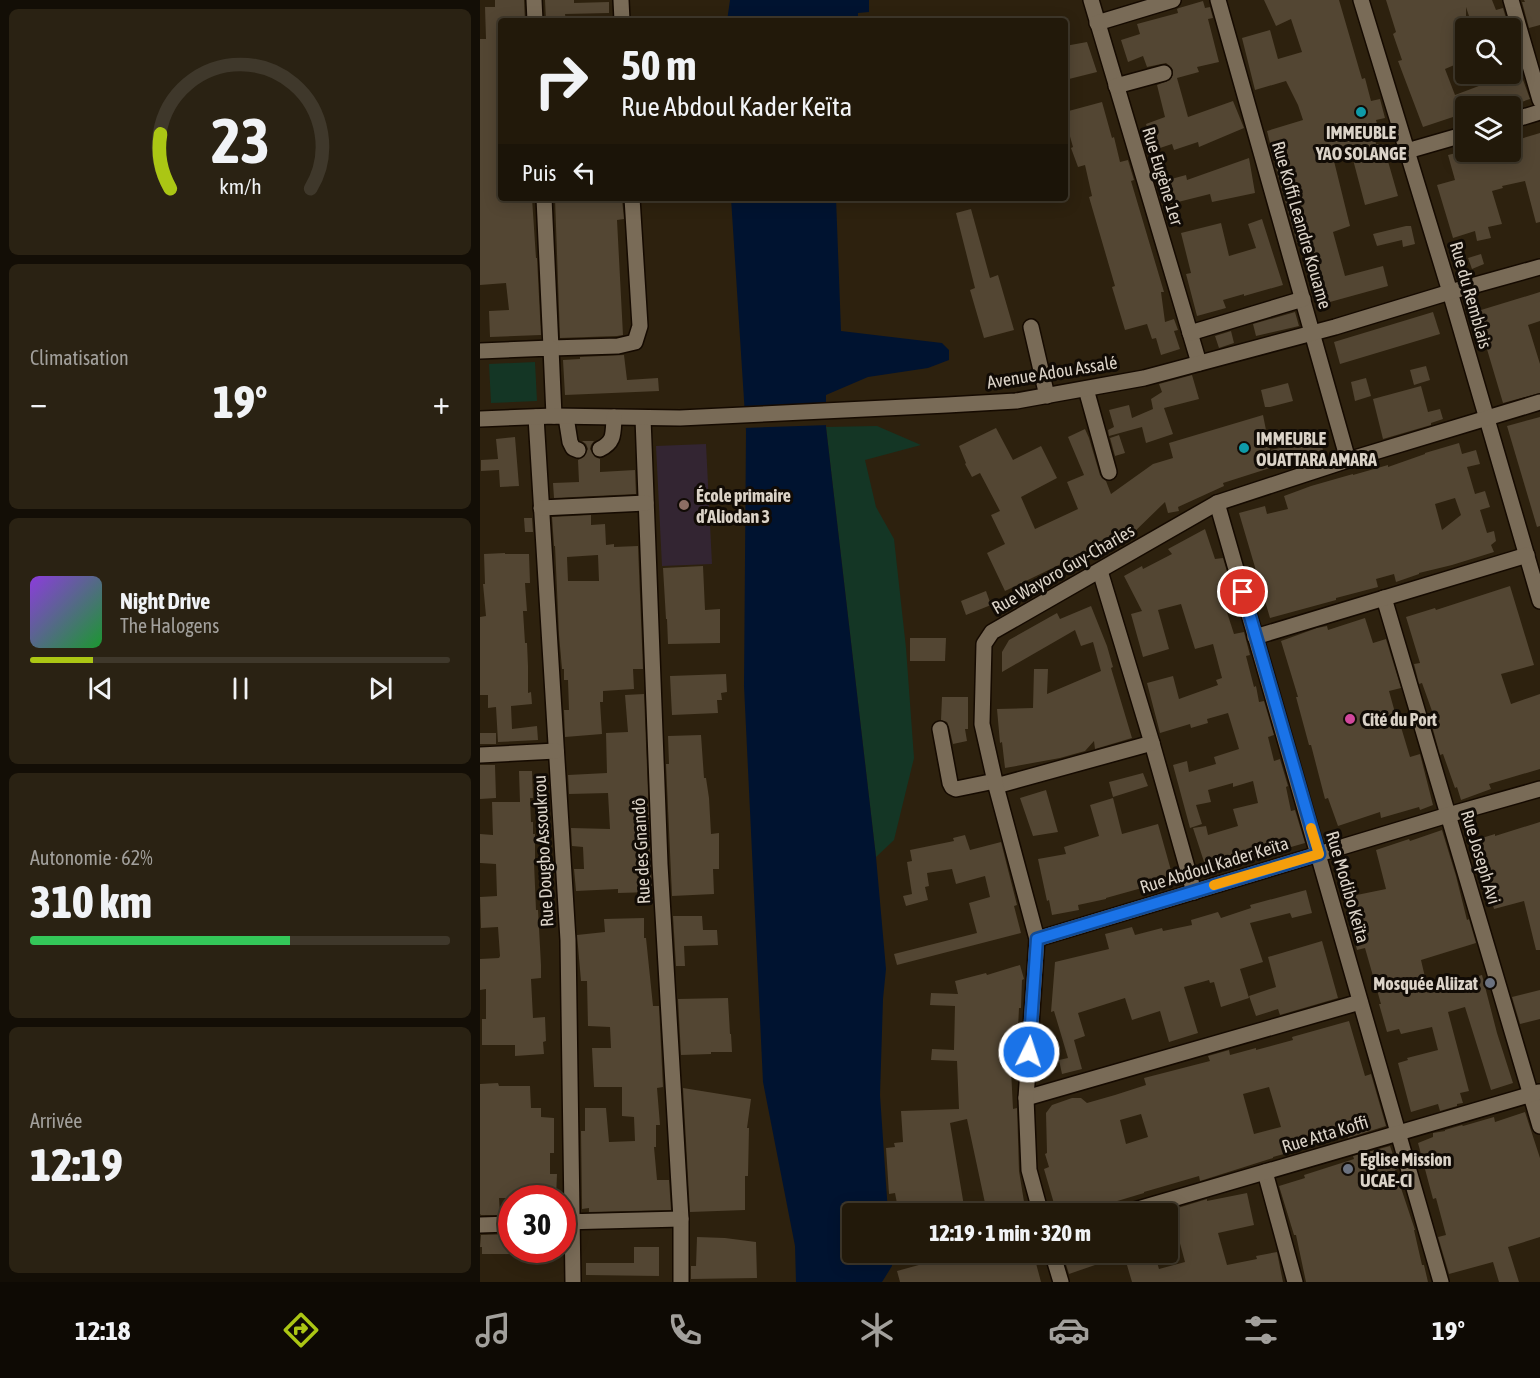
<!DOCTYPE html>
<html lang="fr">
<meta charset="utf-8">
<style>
:root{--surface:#22190a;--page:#2a2213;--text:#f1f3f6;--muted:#a2a09c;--line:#3f382b;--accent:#abc614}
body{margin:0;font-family:"Asap Condensed",sans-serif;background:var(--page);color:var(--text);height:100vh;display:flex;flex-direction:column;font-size:22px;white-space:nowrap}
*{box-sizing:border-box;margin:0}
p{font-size:20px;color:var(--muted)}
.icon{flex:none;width:33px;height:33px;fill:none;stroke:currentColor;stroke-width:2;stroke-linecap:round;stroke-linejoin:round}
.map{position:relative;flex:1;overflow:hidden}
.details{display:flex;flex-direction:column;gap:9px;padding:9px;background:#130e06;width:480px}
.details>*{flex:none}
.banner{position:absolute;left:18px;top:18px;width:570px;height:183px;border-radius:6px;box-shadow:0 3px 15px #0003,0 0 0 2px var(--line);background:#22190a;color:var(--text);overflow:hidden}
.controls{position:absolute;left:975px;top:18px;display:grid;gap:12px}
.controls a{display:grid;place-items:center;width:66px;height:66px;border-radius:6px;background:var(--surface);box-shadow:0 3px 15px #0003,0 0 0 2px var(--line);font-size:30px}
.speed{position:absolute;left:18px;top:1185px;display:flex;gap:12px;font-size:30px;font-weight:700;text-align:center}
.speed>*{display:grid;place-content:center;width:78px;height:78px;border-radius:50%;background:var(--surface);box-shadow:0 3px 15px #0003,0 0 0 2px var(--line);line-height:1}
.speed .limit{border:9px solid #d22;background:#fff;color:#111}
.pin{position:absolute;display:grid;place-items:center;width:51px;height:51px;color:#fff;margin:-26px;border:3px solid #fff;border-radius:50%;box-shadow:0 2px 6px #0007}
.me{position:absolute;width:66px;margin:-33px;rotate:4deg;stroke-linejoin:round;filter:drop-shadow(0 0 4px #0008)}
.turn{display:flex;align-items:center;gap:21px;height:126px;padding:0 24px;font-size:27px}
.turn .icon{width:78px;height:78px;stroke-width:2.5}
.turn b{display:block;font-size:42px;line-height:51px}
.then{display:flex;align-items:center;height:57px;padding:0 24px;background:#0003;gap:12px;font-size:22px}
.big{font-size:45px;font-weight:800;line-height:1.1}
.details .widget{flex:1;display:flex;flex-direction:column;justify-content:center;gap:9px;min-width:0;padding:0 21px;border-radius:9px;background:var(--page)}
.details .dial{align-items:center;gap:0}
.dial svg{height:156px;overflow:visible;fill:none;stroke:var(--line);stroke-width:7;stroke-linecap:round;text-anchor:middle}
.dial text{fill:var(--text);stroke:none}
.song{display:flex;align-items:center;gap:18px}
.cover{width:72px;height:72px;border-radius:9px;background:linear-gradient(135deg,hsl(270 70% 55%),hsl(130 70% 35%))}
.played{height:6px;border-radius:3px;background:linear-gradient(90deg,var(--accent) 15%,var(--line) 15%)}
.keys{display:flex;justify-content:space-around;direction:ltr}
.heat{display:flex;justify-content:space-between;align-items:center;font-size:33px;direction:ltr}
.charge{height:9px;border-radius:4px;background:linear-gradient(90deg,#34c759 62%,var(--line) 0)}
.trip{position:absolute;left:362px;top:1203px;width:336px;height:60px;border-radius:6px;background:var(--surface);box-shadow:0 3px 15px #0003,0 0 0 2px var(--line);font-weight:800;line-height:60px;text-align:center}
.menu{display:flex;height:96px;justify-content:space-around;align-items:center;background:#0e0a04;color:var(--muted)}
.menu .icon{width:42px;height:42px}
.menu .on{color:var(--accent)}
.menu b{font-size:27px;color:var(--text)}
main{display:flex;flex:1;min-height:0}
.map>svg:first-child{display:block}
.education{fill:#332532}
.green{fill:#143625}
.water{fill:#001330}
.pier{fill:#2d210e}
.building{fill:#534633;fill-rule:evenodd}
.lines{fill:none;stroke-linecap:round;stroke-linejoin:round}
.minor-casing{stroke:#150a00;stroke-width:18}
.minor{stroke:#796b57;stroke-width:15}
.route-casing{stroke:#114b97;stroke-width:15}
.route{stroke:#1a73e8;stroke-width:10}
.slow{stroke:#f59e0b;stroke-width:10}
.culture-dot{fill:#0f9aa8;stroke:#110b05;stroke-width:2}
.education-dot{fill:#8d6e63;stroke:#110b05;stroke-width:2}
.hotel-dot{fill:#d1479c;stroke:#110b05;stroke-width:2}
.worship-dot{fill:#6b7280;stroke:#110b05;stroke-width:2}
.labels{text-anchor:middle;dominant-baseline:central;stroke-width:6;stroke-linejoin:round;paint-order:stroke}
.poi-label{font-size:18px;font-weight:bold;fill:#dbd3c8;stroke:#110b05;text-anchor:start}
.street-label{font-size:18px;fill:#dbd3c8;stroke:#110b05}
</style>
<main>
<section class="details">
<div class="widget dial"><svg viewBox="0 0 100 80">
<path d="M14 69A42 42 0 1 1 86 69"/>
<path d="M14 69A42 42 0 0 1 9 41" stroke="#abc614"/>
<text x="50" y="56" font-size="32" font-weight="700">23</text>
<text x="50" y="72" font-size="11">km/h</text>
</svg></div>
<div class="widget"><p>Climatisation</p>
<div class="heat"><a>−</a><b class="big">19°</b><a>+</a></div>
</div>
<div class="widget">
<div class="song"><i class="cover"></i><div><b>Night Drive</b><p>The Halogens</p></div></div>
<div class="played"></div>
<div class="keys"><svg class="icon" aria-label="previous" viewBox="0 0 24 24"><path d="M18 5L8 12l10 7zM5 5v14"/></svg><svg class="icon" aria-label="pause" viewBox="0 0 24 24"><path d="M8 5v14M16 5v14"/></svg><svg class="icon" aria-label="next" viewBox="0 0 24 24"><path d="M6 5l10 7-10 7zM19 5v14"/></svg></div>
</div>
<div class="widget"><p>Autonomie · 62%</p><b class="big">310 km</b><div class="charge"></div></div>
<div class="widget"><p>Arrivée</p><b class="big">12:19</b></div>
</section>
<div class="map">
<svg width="1060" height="1282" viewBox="0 0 1060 1282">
<rect width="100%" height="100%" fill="#2d210e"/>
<path class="education" d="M226,444L232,564L182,566L176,446Z"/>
<g class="green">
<path d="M55,362L57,401L11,403L9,364Z"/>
<path d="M397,426L441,445L385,460L396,507L414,539L426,648L434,758L414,840L396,857L346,427Z"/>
</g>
<g class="water">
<path d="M250,0H389V12L378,13V21H247Z"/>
<path d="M251,198H356L361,331L462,343L469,350V360L448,368L388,377L346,395V427L396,857L406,969L403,999L400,1095L408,1213L372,1214V1252L411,1253L412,1266L402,1282H316L315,1246L283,1082L264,686L266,431Z"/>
</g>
<path class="pier" d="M349,404V425L263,428V406Z"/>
<g class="building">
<path d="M15,0H44L45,21H21V144H20V156H18L20,198H35V199L52,198L56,258H57L61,335L10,337L9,311L29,310L26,283L0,285V39H6L5,7H15Z"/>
<path d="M65,0H94V3L129,2V13L85,14L86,21H66Z"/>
<path d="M784,0H859L882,79L885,78L891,101L900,99L905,118L896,120L897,124L892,125L896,144H903L918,196L885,205L871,152L853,157L870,226L853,232L865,276L903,266L908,286L839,305L833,282L830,283L819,242L817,243L799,179L787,131L823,120L818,105L806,81L775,90L762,38L790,30L798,59L822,52L811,19L796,26Z"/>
<path d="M906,0H1012L1016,10L1023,8L1029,28H993L986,7V60L965,69L975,95L1012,81L1009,74H1030V50H1032L1050,99L1030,106H979L982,114L943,127L918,61L922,60L913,34L916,32Z"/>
<path d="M1044,0H1060V25L1049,28L1042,2H1045Z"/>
<path d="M723,1L725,8L730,7L733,18L728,19L739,62L717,67L719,72L697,78L708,117L753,101L764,128L719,147L718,142L694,150L692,144L674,150L666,124L685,117L677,85L690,80L693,75V70L690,66L686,63L667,67L663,56L648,62L641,40L660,34L657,24L698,13L697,9L699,8Z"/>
<path d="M607,42L617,72L585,80V46Z"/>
<path d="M622,102L632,138L634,137L640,162L648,160L654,180L651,181L684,292H681L685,322L694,319L698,330L694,331L700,349L681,355L676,338L672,339L667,324L645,330L632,287L635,286L609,197L612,196L605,165L598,167L591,148L593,147L585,119V112Z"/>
<path d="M1060,133V222L1056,223L1045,181L1022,186L1023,188L1012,191L1022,224L1008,227L1011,238L997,241L995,231L973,238L957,185L975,180L968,155L980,152H1030V142Z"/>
<path d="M769,158L775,193L732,202L730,194L690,204L684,181L706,175L707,180Z"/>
<path d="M75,198L142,199L144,219L137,220L143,335L137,336L80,338Z"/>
<path d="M491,209L510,278L518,275L534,330L504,338L490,290L495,288L476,213Z"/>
<path d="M782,219L803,285L764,296V294L743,300L746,308L717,316L706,274L711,273L701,233L741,223L749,256L776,248L768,224Z"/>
<path d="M926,226H931L935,244L923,247L922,240L897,246L893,234Z"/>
<path d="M1001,254L1004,264L992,269L988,258Z"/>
<path d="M1060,292V321L1048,325L1060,364V393L1023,403L998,319L1001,310Z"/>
<path d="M815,312L819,326L776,336L773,324Z"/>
<path d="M953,312L960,334L860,364L854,342Z"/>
<path d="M751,331L754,343L739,348L735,336Z"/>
<path d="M144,355L147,380L178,378L179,391L85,395L83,360L100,359V357Z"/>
<path d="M946,366L950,380L934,385L930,370Z"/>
<path d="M712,375L719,399L684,408L693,434L666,443L662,427L629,436L628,430L634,427L629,410L649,405L652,418L673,409L671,399L682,392L679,384Z"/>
<path d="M886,378L891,396L875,401L871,382Z"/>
<path d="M808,383L813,401L790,407H785L781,390Z"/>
<path d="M941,386L948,412L960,409L963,419L951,423V425L903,439L893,399Z"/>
<path d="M783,415L790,450L820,444L819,442L840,437L844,455L820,460V462L790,468L743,483L744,486L698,507L699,511L688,513L685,502L647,539L616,552L614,548L525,591L507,553L525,544L511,515L520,511L500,473L492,477L485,464L486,463L479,446L516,428L533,460L561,446L577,478L541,497L555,529L598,509L587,482L604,475L588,437L605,429L609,438L620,475L622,478L626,481L631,494L673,464L693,458L689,443Z"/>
<path d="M1060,417V526L1057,527L1027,426Z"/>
<path d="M639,435L645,453L635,456L630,438Z"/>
<path d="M35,437L39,486L20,487L19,470L1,471V460L18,459L16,439Z"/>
<path d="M102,441H114L111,445L110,449L115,457L120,459V472L155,470L156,494L74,498L73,483L99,482L98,460L104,457L108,449L106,444Z"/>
<path d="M979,443L982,454L996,450L1000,464L987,467L995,494L1005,491L1010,507L1000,510L1007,533L1014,531L1016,541L1011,545L1014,552L972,565L939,573V574L916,582L914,574L896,579L898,587L856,598V600L790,618L759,513L785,506L787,514L808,509L804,496L831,486L873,474V475L908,465V467L945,454V453ZM975,498L981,515L962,530L955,504Z"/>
<path d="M111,515V525L125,524L126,545L134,544V547L158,546L163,669H153L154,689L123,691V702H120L122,734L85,737L84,710H89L88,680H84V669H82L79,635L75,546H74L72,517ZM118,555L119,581H88L87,557Z"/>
<path d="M44,518H52L53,532H45Z"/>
<path d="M725,529L735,559L743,558L753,592L745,595L747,602L744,603L754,634L764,632L770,655L766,656L774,687L776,686L779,702L784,701L794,735L788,737L794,761L800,759L808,786L806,787L811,811L815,810L825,843L727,871L713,828L726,826L728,835L758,826L753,809L778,803L773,781L753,787V783L728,790L731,802L716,805L722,824L710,828L693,765L707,761L709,772L736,764L734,757L759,749L748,713L727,719L728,723L711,728L710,724L680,733L667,683L693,676L699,699L738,685L736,680L742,678L733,644L715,649L701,604L678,610L689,649L663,657L651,614L662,611L644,576L662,566L663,569L692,554L688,549Z"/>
<path d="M25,553V554H49L50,583H45L47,611H43L45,643H47L48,666V693L51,692L52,704L31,706L32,729L57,726L58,740L18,742L16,707L8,708V695H0V617L6,616L3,584H5L4,554Z"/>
<path d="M223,566L225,610L240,609V643L188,644L187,619H186L183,568Z"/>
<path d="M1030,586L1054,665L1021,674L1031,704L1060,694V769L1009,784L1011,789L981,800L977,787L975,788L963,754L960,755L952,726L957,725L942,683L939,684L934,664L940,663L926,617L955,608L956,610Z"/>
<path d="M506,591L511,605L486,615L481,601Z"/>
<path d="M611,606L627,646L633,667L631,668L652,738L615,749L614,741L605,751L580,758L525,768L522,742L520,743L517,709L553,708L554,669H568L567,694L621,671L613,642L601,646L595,630L522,672V652L529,640L577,613L580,619Z"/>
<path d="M885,618L893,643L906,639L921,688L909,691L919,727H921L930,757L940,754L953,805L940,810L939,807L901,818L900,812L858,826L848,798L845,799L831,745H829L816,697H818L801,641L837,628L847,626L848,630Z"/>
<path d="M430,638H466L465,661H430Z"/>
<path d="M246,674L247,692L241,693L242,700H237L238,713L192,715L190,676Z"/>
<path d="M164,694L172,892L138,893V889L96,891L94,869H104L103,847L92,846L91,828L130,829L128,793L89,794L88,775L127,773L126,733L148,732L145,695Z"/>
<path d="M462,697H488V729H485L487,741L473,744L469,727L467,722L461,720Z"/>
<rect x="0" y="733" width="16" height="11"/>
<path d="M221,735L224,778H226L229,798L231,834L239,833V869H233L234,894L192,896L186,764H189L188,736Z"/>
<path d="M0,765H15L16,798L0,799Z"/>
<path d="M39,771H52L53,798H50L51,822H53V834H55V862H54L56,910H58L61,965V978L51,979L53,1018L65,1017L66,1041L63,1042L64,1054L35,1056V1045H2V1019H6V989L0,990V959L19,958L20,956L18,927L1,928L0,897L17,896L16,864L0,863V834L13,835L12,802H40Z"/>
<path d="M663,773L668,786L633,797L629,782Z"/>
<path d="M566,790L578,832L553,836L540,798Z"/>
<path d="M633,798L642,834L678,824L692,874L687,881L626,898V899L598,905L599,910L572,915L569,900L567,901L558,859L586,854L584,847L619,836L610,805Z"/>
<path d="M1060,822V950H1056L1044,901L1014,909L1006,879L1004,880L992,841L1015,834V836Z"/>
<path d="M962,830L976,876L987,920L989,919L996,943L941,960L948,990L1002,975L1017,1033L1033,1083L1011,1090L985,1007L968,1012L989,1091L980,1093L983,1103L977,1104V1106L960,1111L958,1104L931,1112L918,1063L928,1060L927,1058L958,1050L952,1027L921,1034L919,1029L907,1032L899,1004H901L885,948L877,950L870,921L871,920L867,897L906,889L896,850L929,839L930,841Z"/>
<path d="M485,835L490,850L521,842L537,905L534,906L541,933L417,965L414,954L497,933L489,903L510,897L505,876L476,884L472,869L447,873L449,886L445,887L448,900L426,906L423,896L432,894L427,862L432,861L430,850L474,841L473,838Z"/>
<path d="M826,890L832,913L812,918L810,913L770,923L783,962L760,969L769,998L741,1007L734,982L730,983L729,980L704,987L718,1033L689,1042L680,1011L652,1020L645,998L598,1013L605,1036L594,1040L602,1069L582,1074L579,1060L588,1058L574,1011L571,1012L575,962L629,949L625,934L652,927L655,935L682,928L683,931L712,925L711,920L738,912L741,918L771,908L770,905Z"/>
<path d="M193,916H222L223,930H237L238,945L204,946L205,966H196Z"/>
<path d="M164,918V938H166L173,1006H179L183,1087L177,1088L180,1125H176V1147H174L177,1180H189L191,1210L109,1212V1208L102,1209L101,1131H105V1108H126L129,1142L155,1141L154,1117L142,1116V1087H114L112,1048H131L130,1027L108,1026L107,981H101L97,935L125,932L124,919Z"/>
<path d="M842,941L858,998L800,1015L798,1009L776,1016L769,996L796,987L788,957Z"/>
<path d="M540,965L544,979L542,980L541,1008H539L536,1069H531L533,1109L537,1108L539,1171L546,1214H419L415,1193L409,1194L406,1148L415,1147L414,1143L423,1142L421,1111L479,1109L477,1061L451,1060L452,1049L474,1050L475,1006L450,1005L451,993L478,994L475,981L506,973L507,975ZM487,1119L505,1203L484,1206L470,1123Z"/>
<path d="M1060,990V1019L1040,1024L1032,997Z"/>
<path d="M248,998L250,1034H251L252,1052H231V1054L201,1055L198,999Z"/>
<path d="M869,1021L885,1076L891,1074L906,1126L868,1138L867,1134L835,1143L836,1145L793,1157V1158L720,1181L719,1176L664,1192V1193L634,1202L635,1206L632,1212L627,1214H577L564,1169L569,1167L565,1154L567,1153L566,1113L572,1105L592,1098H601L607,1103L635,1095L666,1085L664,1078L730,1061L728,1056L749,1050L750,1055L776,1048V1050L813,1040L812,1037ZM789,1087L801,1127L774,1134L763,1094ZM661,1114L668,1137L646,1144L640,1120Z"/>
<path d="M18,1083L19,1086H50L51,1108H61V1117L74,1118V1153H70V1174H77L76,1198H19L20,1215H1L0,1214V1084Z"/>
<path d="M203,1088L271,1099L267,1128H269L268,1176H265V1210L210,1212Z"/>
<path d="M1045,1112L1060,1158V1237L1028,1247L1039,1282H1019L1013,1262L969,1274L958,1237L966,1235L956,1198L953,1199L938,1143L953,1137V1133L965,1131V1130L982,1125L983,1126L1014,1117L1015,1122Z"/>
<path d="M910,1146L918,1169L915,1170L935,1230H934L942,1265H944L948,1282H826L816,1235H814L799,1186L825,1178L824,1175L874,1159L873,1156Z"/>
<path d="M767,1193L774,1225L738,1233L747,1265L777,1259L776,1256L797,1252L803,1282H652L644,1255L589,1274L582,1252H674L679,1269L705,1262L691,1210L727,1199V1201Z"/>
<path d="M30,1234L29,1254H2V1247H0L1,1235Z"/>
<path d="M217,1237L245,1238L276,1242L277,1278L211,1279V1266H216Z"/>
<path d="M154,1247H179V1276L106,1275V1263H154Z"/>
<path d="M486,1252H553L561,1282H420L417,1271Z"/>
</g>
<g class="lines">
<defs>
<g id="minor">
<path d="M54,0L55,21"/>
<path d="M141,0L142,21"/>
<path d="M611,0L719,363"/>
<path d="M738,0L868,460"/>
<path d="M881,0L970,292L1060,601"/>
<path d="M1031,0L1060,100"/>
<path d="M617,23L693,0"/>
<path d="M636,86L684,73"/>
<path d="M1030,121L1060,112"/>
<path d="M927,151L986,134"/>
<path d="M64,198L71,348L138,346L155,342L160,326L152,198"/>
<path d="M551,327L567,396"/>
<path d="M710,333L823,299"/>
<path d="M0,351L71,348L74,416"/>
<path d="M606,389L629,472"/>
<path d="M56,417L88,940L93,1282"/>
<path d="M86,417L90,442L93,448L98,450"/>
<path d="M163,418L180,864L201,1219V1282"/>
<path d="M0,419L74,416L200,418L467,405L536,401L664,378L855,327L970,292L1060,267"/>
<path d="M120,449C135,442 133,433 134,417"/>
<path d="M737,503L961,1282"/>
<path d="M61,508L166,503"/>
<path d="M620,571L672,743L714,892"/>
<path d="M904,598L1060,1126"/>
<path d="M775,637L1047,555"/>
<path d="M460,729L470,783L472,787L476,789L515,781"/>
<path d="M0,755L76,751"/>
<path d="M516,786L672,743"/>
<path d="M557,939L968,815L1060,789"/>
<path d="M546,1098L880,1002"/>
<path d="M785,1172L815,1282"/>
<path d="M561,1214L549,1170L546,1098L557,939L516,786L502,724L504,644L512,632L737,503L868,460L1060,402"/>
<path d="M641,1214L1059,1092"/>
<path d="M82,1222L201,1219"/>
<path d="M0,1225L32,1224"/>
<path d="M572,1252L581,1282"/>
</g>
</defs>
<use href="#minor" class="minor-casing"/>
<use href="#minor" class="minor"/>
</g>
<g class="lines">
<defs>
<path id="route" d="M549,1052L557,939L839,854L763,592"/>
</defs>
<use href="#route" class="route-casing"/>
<use href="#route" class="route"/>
<path class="slow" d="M734,885L839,854L831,828"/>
</g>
<g class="culture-dot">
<circle cx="881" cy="112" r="6"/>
<circle cx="764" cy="448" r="6"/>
</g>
<circle class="education-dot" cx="204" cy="505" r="6"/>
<circle class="hotel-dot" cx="870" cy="719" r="6"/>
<g class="worship-dot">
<circle cx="1010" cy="983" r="6"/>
<circle cx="868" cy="1169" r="6"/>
</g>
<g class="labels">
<g class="poi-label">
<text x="881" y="132" text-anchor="middle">IMMEUBLE<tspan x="881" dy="21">YAO SOLANGE</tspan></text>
<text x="776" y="438">IMMEUBLE<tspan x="776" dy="21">OUATTARA AMARA</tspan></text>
<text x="216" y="495">École primaire<tspan x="216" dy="21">d’Aliodan 3</tspan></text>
<text x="882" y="719">Cité du Port</text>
<text x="998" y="983" text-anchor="end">Mosquée Aliizat</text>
<text x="880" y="1159">Eglise Mission<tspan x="880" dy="21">UCAE-CI</tspan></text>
</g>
<g class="street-label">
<text transform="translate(683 176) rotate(73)">Rue Eugène 1er</text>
<text transform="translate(822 225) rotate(74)">Rue Koffi Leandre Kouame</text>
<text transform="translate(991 295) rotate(74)">Rue du Remblais</text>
<text transform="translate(572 372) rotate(-9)">Avenue Adou Assalé</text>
<text transform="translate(583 569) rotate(-30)">Rue Wayoro Guy-Charles</text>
<text transform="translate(63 851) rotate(-93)">Rue Dougbo Assoukrou</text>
<text transform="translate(161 851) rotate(-93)">Rue des Gnandô</text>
<text transform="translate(1001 857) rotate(73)">Rue Joseph Avi</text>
<text transform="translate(734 865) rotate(-17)">Rue Abdoul Kader Keïta</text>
<text transform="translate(868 887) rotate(74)">Rue Modibo Keïta</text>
<text transform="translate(845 1134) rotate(-17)">Rue Atta Koffi</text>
</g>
</g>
</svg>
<div class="controls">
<a><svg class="icon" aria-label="search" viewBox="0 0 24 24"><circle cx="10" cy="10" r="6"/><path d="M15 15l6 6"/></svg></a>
<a><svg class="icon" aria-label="layers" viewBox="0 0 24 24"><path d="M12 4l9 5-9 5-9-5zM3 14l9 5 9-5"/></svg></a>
</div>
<div class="speed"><div class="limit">30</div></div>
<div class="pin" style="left:763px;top:592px;background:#d93025"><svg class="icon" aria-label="arrive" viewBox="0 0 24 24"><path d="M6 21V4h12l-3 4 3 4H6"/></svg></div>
<svg class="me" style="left:549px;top:1052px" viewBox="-20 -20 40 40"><circle r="17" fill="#1a73e8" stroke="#fff" stroke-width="3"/><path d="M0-11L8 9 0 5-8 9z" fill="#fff"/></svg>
<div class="trip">12:19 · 1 min · 320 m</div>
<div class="banner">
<div class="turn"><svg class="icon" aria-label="right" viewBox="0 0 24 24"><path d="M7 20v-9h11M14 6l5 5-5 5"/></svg><div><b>50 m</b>Rue Abdoul Kader Keïta</div></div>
<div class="then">Puis<svg class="icon" aria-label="left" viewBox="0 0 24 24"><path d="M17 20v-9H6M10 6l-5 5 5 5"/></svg></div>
</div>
</div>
</main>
<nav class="menu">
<b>12:18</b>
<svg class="icon on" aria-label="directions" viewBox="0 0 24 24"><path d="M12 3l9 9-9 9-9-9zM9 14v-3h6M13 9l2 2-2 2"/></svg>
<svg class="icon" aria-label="music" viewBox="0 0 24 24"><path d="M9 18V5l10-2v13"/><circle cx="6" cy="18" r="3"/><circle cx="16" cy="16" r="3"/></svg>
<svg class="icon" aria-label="phone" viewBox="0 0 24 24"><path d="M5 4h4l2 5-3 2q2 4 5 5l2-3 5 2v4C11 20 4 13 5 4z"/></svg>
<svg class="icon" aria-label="climate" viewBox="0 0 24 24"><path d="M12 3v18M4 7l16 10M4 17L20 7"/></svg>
<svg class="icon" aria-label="car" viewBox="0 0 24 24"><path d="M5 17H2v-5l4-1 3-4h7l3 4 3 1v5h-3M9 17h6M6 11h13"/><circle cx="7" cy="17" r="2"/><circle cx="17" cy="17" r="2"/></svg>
<svg class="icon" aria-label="filters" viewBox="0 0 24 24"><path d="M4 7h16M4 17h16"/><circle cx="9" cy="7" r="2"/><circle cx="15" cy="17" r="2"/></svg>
<b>19°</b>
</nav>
